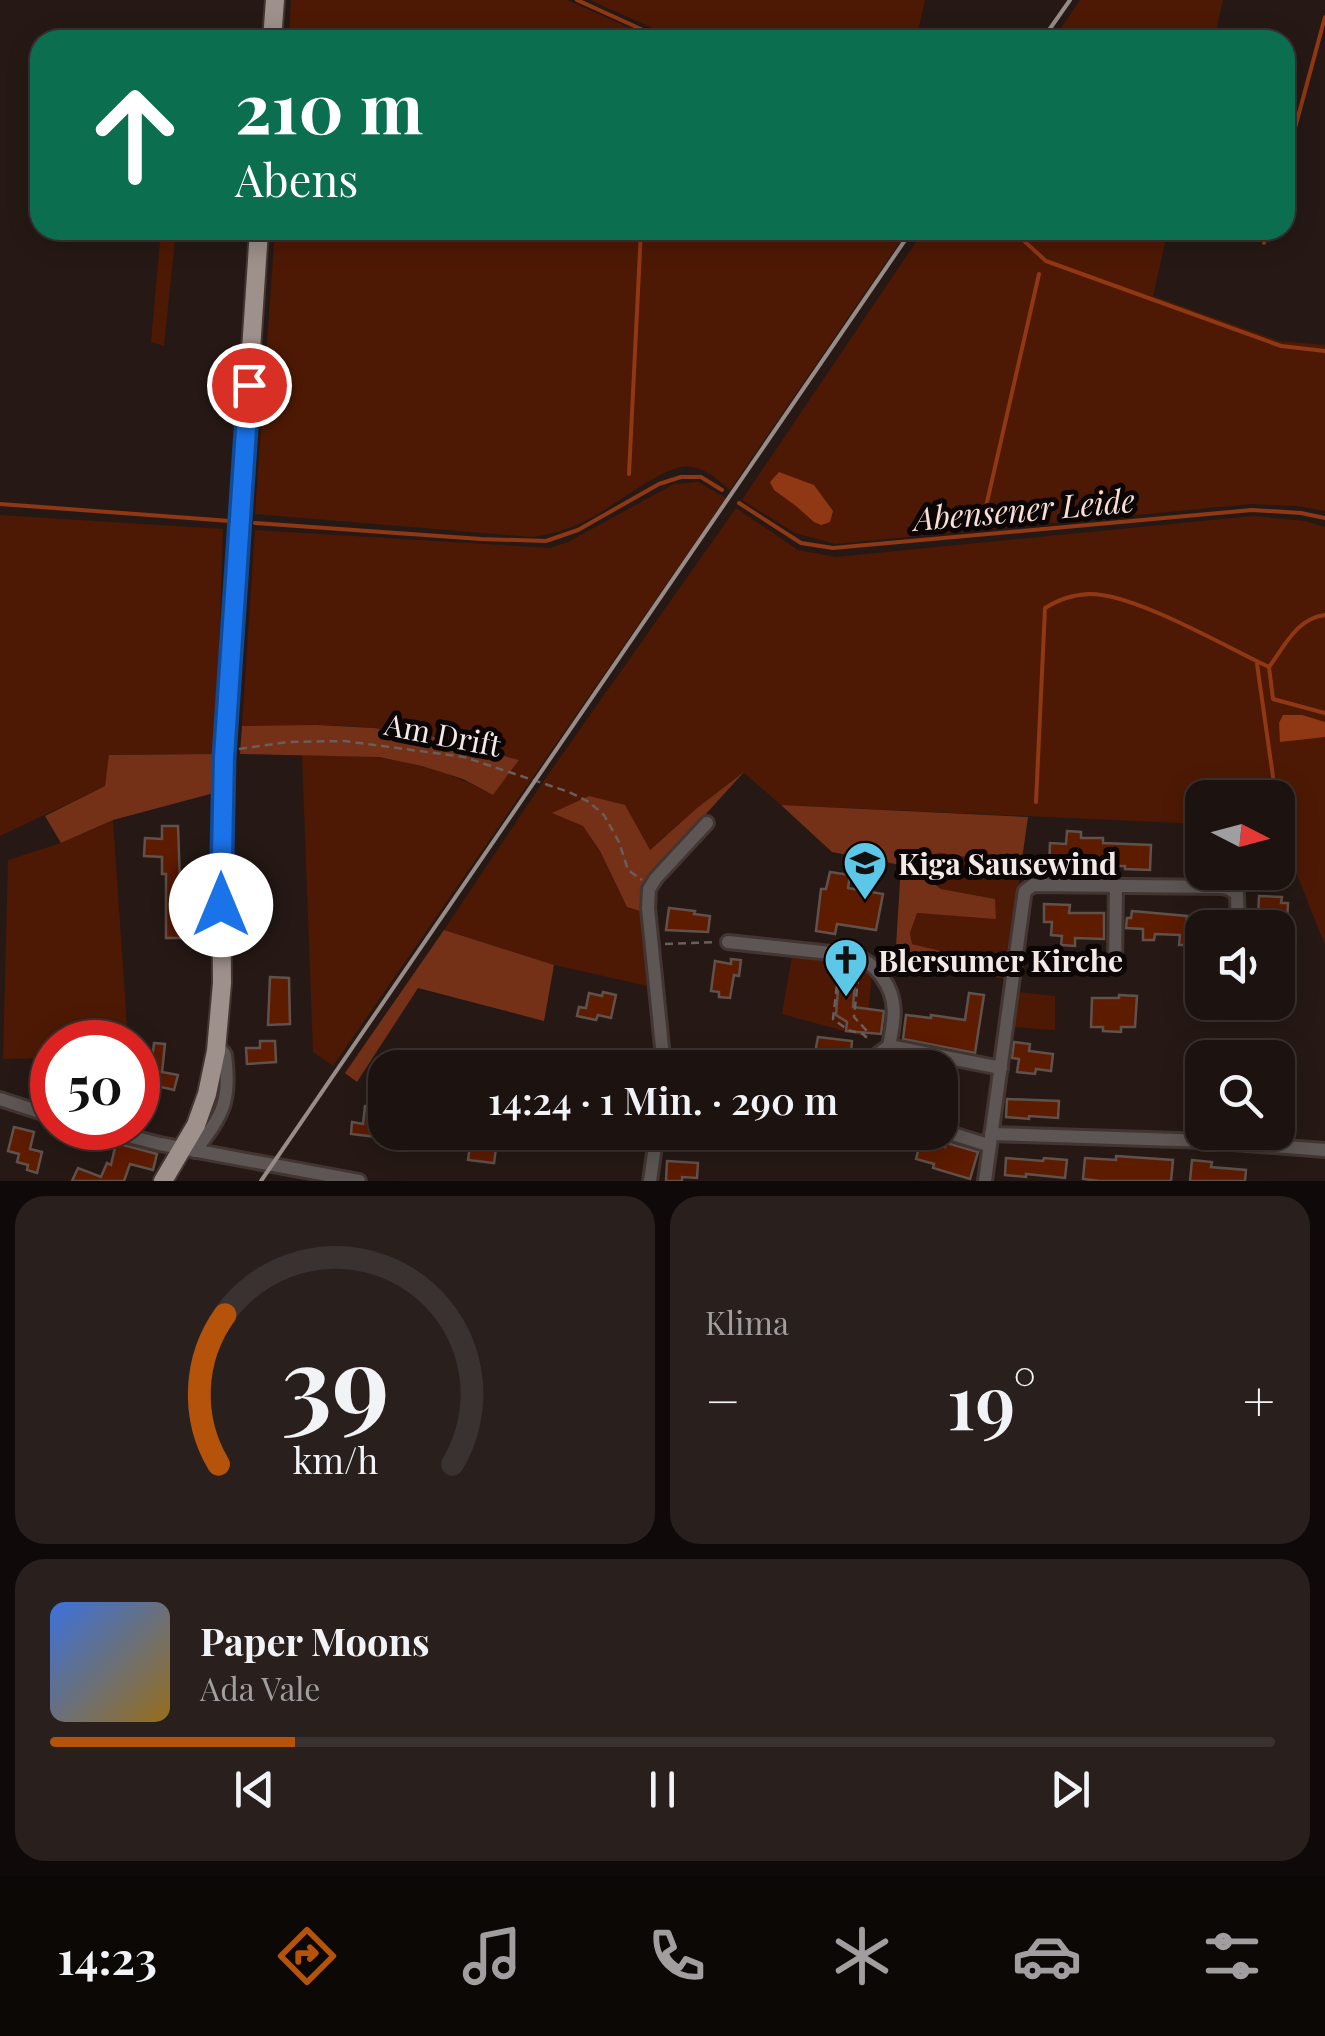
<!DOCTYPE html>
<html lang="de">
<meta charset="utf-8">
<style>
:root{--surface:#1c1310;--page:#29201e;--text:#f1f3f6;--muted:#a09e9f;--line:#3a3230;--accent:#b45309}
body{margin:0;font-family:"Playfair Display",serif;background:var(--page);color:var(--text);height:100vh;display:flex;flex-direction:column;font-size:38px;white-space:nowrap}
*{box-sizing:border-box;margin:0}
p{font-size:32px;color:var(--muted)}
.icon{flex:none;width:55px;height:55px;fill:none;stroke:currentColor;stroke-width:2;stroke-linecap:round;stroke-linejoin:round}
.map{position:relative;height:1181px;overflow:hidden}
.panel{display:flex;flex-direction:column;gap:15px;padding:15px;background:#0f0a09;flex:1}
.panel>*{flex:none}
.banner{position:absolute;left:30px;top:30px;width:1265px;height:210px;border-radius:30px;box-shadow:0 5px 25px #0003,0 0 0 2px var(--line);background:#0b6e4f;color:#fff;overflow:hidden}
.needle{width:65px;rotate:96deg}
.tools{position:absolute;left:1185px;top:780px;display:grid;gap:20px}
.tools a{display:grid;place-items:center;width:110px;height:110px;border-radius:20px;background:var(--surface);box-shadow:0 5px 25px #0003,0 0 0 2px var(--line);font-size:50px}
.speed{position:absolute;left:30px;top:1020px;display:flex;gap:20px;font-size:50px;font-weight:700;text-align:center}
.speed>*{display:grid;place-content:center;width:130px;height:130px;border-radius:50%;background:var(--surface);box-shadow:0 5px 25px #0003,0 0 0 2px var(--line);line-height:1}
.speed .limit{border:15px solid #d22;background:#fff;color:#111}
.pin{position:absolute;display:grid;place-items:center;width:85px;height:85px;color:#fff;margin:-42px;border:5px solid #fff;border-radius:50%;box-shadow:0 2px 10px #0007}
.me{position:absolute;width:110px;margin:-55px;rotate:0deg;stroke-linejoin:round;filter:drop-shadow(0 0 8px #0008)}
.turn{display:flex;align-items:center;gap:35px;height:210px;padding:0 40px;font-size:45px}
.turn .icon{width:130px;height:130px;stroke-width:2.5}
.turn b{display:block;font-size:70px;line-height:85px}
.big{font-size:75px;font-weight:600;line-height:1.1}
.panel .widget{flex:1;display:flex;flex-direction:column;justify-content:center;gap:15px;min-width:0;padding:0 35px;border-radius:30px;background:var(--page)}
.panel .dial{align-items:center;gap:0}
.dial svg{height:260px;overflow:visible;fill:none;stroke:var(--line);stroke-width:7;stroke-linecap:round;text-anchor:middle}
.dial text{fill:var(--text);stroke:none}
.song{display:flex;align-items:center;gap:30px}
.cover{width:120px;height:120px;border-radius:15px;background:linear-gradient(135deg,hsl(220 70% 55%),hsl(40 70% 35%))}
.played{height:10px;border-radius:5px;background:linear-gradient(90deg,var(--accent) 20%,var(--line) 20%)}
.keys{display:flex;justify-content:space-around;direction:ltr}
.heat{display:flex;justify-content:space-between;align-items:center;font-size:55px;direction:ltr}
.panel .tiles{flex:1;display:grid;gap:15px;grid-template-columns:1fr 1fr}
.widget:last-child{grid-column:span 2}
.trip{position:absolute;left:368px;top:1050px;width:590px;height:100px;border-radius:30px;background:var(--surface);box-shadow:0 5px 25px #0003,0 0 0 2px var(--line);font-weight:600;line-height:100px;text-align:center}
.dock{display:flex;height:160px;justify-content:space-around;align-items:center;background:#0b0806;color:var(--muted)}
.dock .icon{width:70px;height:70px}
.dock .current{color:var(--accent)}
.dock b{font-size:45px;color:var(--text)}
.map>svg:first-child{display:block}
.green{fill:#4d1904}
.forest{fill:#743117}
.water{fill:#903813}
.lines{fill:none;stroke-linecap:round;stroke-linejoin:round}
.stream{stroke:#903813;stroke-width:4}
.building{fill:#5d1b00;stroke:#60514b;stroke-width:2.5}
.minor-casing{stroke:#433632;stroke-width:18}
.major-casing{stroke:#433632;stroke-width:22}
.path{stroke:#6a5e5a;stroke-width:2.5;stroke-dasharray:8 5;stroke-linecap:butt}
.minor{stroke:#5d5654;stroke-width:12}
.major{stroke:#9e908b;stroke-width:18}
.rail{stroke:#978c88;stroke-width:4}
.route-casing{stroke:#114b97;stroke-width:25}
.route{stroke:#1a73e8;stroke-width:18}
.labels{text-anchor:middle;dominant-baseline:central;stroke-width:10;stroke-linejoin:round;paint-order:stroke}
.street-label{font-size:30px;fill:#f3e9e6;stroke:#0b0605}
.poi-label{font-size:30px;font-weight:bold;fill:#f3e9e6;stroke:#0b0605;text-anchor:start}
.water-label{font-size:32px;font-style:italic;fill:#f8ded4;stroke:#0b0605}
</style>
<div class="map">
<svg width="1325" height="1181" viewBox="0 0 1325 1181">
<rect width="100%" height="100%" fill="#261915"/>
<g class="green">
<path d="M291,0H567L657,40H289Z"/>
<path d="M590,0H925L916,40H679Z"/>
<path d="M1080,0H1223L1214,40H1053Z"/>
<path d="M161,230H176L164,346L151,342Z"/>
<path d="M275,230H908L730,490C716,478 701,464 681,467C666,470 651,480 638,488C601,512 576,532 531,537L255,514Z"/>
<path d="M924,230H1168L1153,296L1279,341L1325,345V511L1297,506L1251,504L835,544L795,533L742,500Z"/>
<path d="M698,482L726,498L333,1066L313,1052L302,755C328,756 356,754 381,758C421,763 458,776 493,795L519,760C489,751 459,741 429,735C367,723 304,725 242,726L255,530L550,548L568,542L674,484Z"/>
<path d="M736,508L798,550L836,557L1253,516L1305,521L1325,527V945L1278,827V798H1202V824L781,805L744,773L697,808L649,850L603,800L589,796L553,813L583,826L600,851L627,907L643,912L648,986L554,965L444,930L545,779Z"/>
<path d="M0,515L223,529L216,754L110,755L105,786L0,836Z"/>
<path d="M113,820L128,1042H52V1058L3,1059L8,860L61,843Z"/>
<path d="M941,853L1021,866L1005,979L952,971L945,952L912,944L910,933L917,913L996,918L995,899L941,889L915,871L925,856Z"/>
<path d="M792,956L870,969L872,972L866,1037L782,1014Z"/>
<path d="M1018,992L1055,996V1030L1012,1027Z"/>
</g>
<g class="forest">
<path d="M316,725L374,728L427,735L519,760L493,795L463,779L422,766L379,757L240,754L242,726Z"/>
<path d="M216,754L214,793L113,820L61,843L45,816L105,786L109,755Z"/>
<path d="M744,772L654,871L644,888L643,912L627,907L600,851L583,826L552,813L589,796L625,805L650,850L697,808Z"/>
<path d="M781,805L1028,817L1021,866L941,853L925,856L916,871L941,889L995,899L996,919L917,913L910,933L912,944L945,952L952,971L895,963L901,865L832,852Z"/>
<path d="M444,930L554,965L544,1021L418,988L357,1082L345,1073Z"/>
</g>
<g class="water">
<path d="M779,472L814,485L833,511L830,522L821,525L814,522L796,506L774,490L770,482Z"/>
<path d="M1283,715H1302L1325,722V737L1280,742L1279,723Z"/>
</g>
<g class="lines">
<g class="stream">
<path d="M577,0L665,40"/>
<path d="M1285,165L1325,17"/>
<path d="M1012,230L1046,261L1281,346L1325,351"/>
<path d="M1264,243L1268,230"/>
<path d="M629,474L641,230"/>
<path d="M739,503L801,543L833,548L1252,510L1301,513L1325,518"/>
<path d="M0,504L230,521"/>
<path d="M985,511L1039,274"/>
<path d="M255,523L481,539L546,541L578,530L659,484L681,477H701L722,490"/>
<path d="M1325,615C1297,618 1284,647 1269,667L1273,699L1325,713"/>
<path d="M1257,664L1276,798"/>
<path d="M1036,802L1045,608C1060,599 1072,595 1089,594C1134,593 1226,647 1269,667"/>
</g>
</g>
<g class="building">
<path d="M162,826H178L182,938H166V874H162V857L144,856L145,838L162,839Z"/>
<path d="M1067,831L1081,832V838H1103V843L1151,845L1150,870L1125,869V866H1118V864L1068,861L1067,870L1049,869L1050,843L1066,844Z"/>
<path d="M830,872L850,875L848,888L883,894L876,930L837,924L835,934L816,931L821,889H826Z"/>
<path d="M1259,896L1282,897L1281,903H1288L1287,923H1278V918L1258,917Z"/>
<path d="M1044,904L1070,905L1069,913H1104V939L1075,938V946L1061,945L1062,936L1051,935L1052,922H1044Z"/>
<path d="M669,908L695,911L694,914L710,916L708,932L666,930Z"/>
<path d="M1132,911L1187,916L1186,928H1192L1191,945H1179L1180,935L1155,934L1154,940H1143V929L1126,928L1127,918H1131Z"/>
<path d="M731,959L741,960L739,976L734,975L730,998L719,997V992L711,991L715,961L731,964Z"/>
<path d="M270,977L289,978L290,1024L268,1025Z"/>
<path d="M839,978L855,980L853,1007L884,1011L881,1034L846,1031L847,1022L836,1015Z"/>
<path d="M603,992L616,995L611,1018L598,1015L596,1020L577,1016L579,1007L586,1008L589,993L602,996Z"/>
<path d="M969,993L984,995L975,1053L903,1039L906,1015L931,1018V1015L965,1020Z"/>
<path d="M1119,995L1137,996L1135,1027H1121V1032L1103,1031V1027H1091L1092,998H1119Z"/>
<path d="M818,1037L852,1041L850,1063L823,1059L822,1068H792L794,1050L815,1053Z"/>
<path d="M260,1041H275L276,1062L247,1064L246,1048H260Z"/>
<path d="M1014,1042L1030,1044L1029,1051L1053,1054L1051,1071L1036,1069L1035,1074L1017,1072L1019,1059L1012,1058Z"/>
<path d="M154,1043L165,1044L162,1072L178,1075L174,1090L157,1086L160,1072L139,1069L140,1058L152,1060Z"/>
<path d="M1007,1099L1059,1101L1058,1118L1029,1116V1119L1006,1117Z"/>
<path d="M365,1106L380,1107L377,1137L351,1134L352,1122L363,1124Z"/>
<path d="M14,1127L34,1132L30,1149L42,1152L37,1173L27,1170L28,1165L17,1162L19,1154L8,1151Z"/>
<path d="M472,1132H486L485,1140L497,1141L494,1163L468,1160Z"/>
<path d="M921,1140L945,1147L947,1143L978,1152L970,1179L933,1168L934,1164L916,1159Z"/>
<path d="M116,1143L157,1154L153,1170L130,1164L124,1181H72L78,1168L101,1177L107,1163L111,1165Z"/>
<path d="M1116,1156L1173,1160L1171,1181H1100L1083,1179L1085,1158L1116,1160Z"/>
<path d="M1006,1158L1043,1161L1044,1158L1067,1160L1065,1178L1026,1174V1177L1005,1175Z"/>
<path d="M1192,1160L1212,1162L1211,1167L1246,1170L1245,1181H1190Z"/>
<path d="M667,1161L698,1163L697,1178L682,1177V1181H666Z"/>
</g>
<g class="lines">
<defs>
<g id="minor">
<path d="M728,942L850,955C865,959 873,965 882,977C899,1000 894,1021 889,1046"/>
<path d="M1115,964L1116,885"/>
<path d="M666,1068L663,1057L648,908L649,889L656,878L707,823"/>
<path d="M691,1068H699"/>
<path d="M870,1068L874,1057L889,1046L1001,1068"/>
<path d="M0,1099L52,1116"/>
<path d="M97,1128L160,1144L359,1181"/>
<path d="M940,1130L988,1145"/>
<path d="M991,1134L1208,1141L1325,1150"/>
<path d="M195,1151C223,1114 231,1102 225,1055L223,1052L216,1051"/>
<path d="M650,1181L657,1132"/>
<path d="M985,1181L1024,896L1025,891L1033,885L1222,887L1228,888L1237,894L1238,928"/>
</g>
<g id="major">
<path d="M272,40L275,0"/>
<path d="M163,1181L196,1125L207,1094L216,1051L222,983L221,850L224,757L259,230"/>
</g>
</defs>
<use href="#minor" class="minor-casing"/>
<use href="#major" class="major-casing"/>
<g class="path">
<path d="M239,749L288,742L345,741L464,757L569,792L589,802L604,815L619,842L628,870L642,880"/>
<path d="M665,944L717,942"/>
<path d="M839,967L859,970L854,1017L867,1031L866,1037L863,1034L848,1030L833,1019Z"/>
</g>
<use href="#minor" class="minor"/>
<use href="#major" class="major"/>
<g class="rail">
<path d="M1042,40L1070,0"/>
<path d="M261,1181L912,230"/>
</g>
</g>
<g class="lines">
<defs>
<path id="route" d="M221,905L224,757L249,385"/>
</defs>
<use href="#route" class="route-casing"/>
<use href="#route" class="route"/>
</g>
<defs>
<symbol id="school-pin" viewBox="-11 -11 22 30"><path d="M0 17L-7.5 6A9.5 9.5 0 1 1 7.5 6Z" fill="#5cc7e7" stroke="#0b0605"/><path d="M0-5L7-2L0 1L-7-2ZM-4 1L0 2.5L4 1V4Q0 6-4 4Z" fill="#111"/></symbol>
<symbol id="church-pin" viewBox="-11 -11 22 30"><path d="M0 17L-7.5 6A9.5 9.5 0 1 1 7.5 6Z" fill="#5cc7e7" stroke="#0b0605"/><path d="M-1.2-6h2.4v3.5h3.3v2.4h-3.3V6h-2.4V-.1h-3.3v-2.4h3.3Z" fill="#111"/></symbol>
</defs>
<g fill-rule="evenodd">
<use href="#school-pin" x="840" y="838" width="50" height="68"/>
<use href="#church-pin" x="821" y="935" width="50" height="68"/>
</g>
<g class="labels">
<g class="street-label">
<text transform="translate(443 734) rotate(11)">Am Drift</text>
</g>
<g class="poi-label">
<text x="898" y="863">Kiga Sausewind</text>
<text x="878" y="960">Blersumer Kirche</text>
</g>
<g class="water-label">
<text transform="translate(1024 508) rotate(-5)">Abensener Leide</text>
</g>
</g>
</svg>
<div class="tools">
<a><svg class="needle" viewBox="-14 -14 28 28"><path d="M0-13l5 13h-10z" fill="#e53935"/><path d="M0 13l5-13h-10z" fill="#a09e9f"/></svg></a>
<a><svg class="icon" aria-label="sound" viewBox="0 0 24 24"><path d="M4 9h4l5-4v14l-5-4H4zM17 9q2 3 0 6"/></svg></a>
<a><svg class="icon" aria-label="search" viewBox="0 0 24 24"><circle cx="10" cy="10" r="6"/><path d="M15 15l6 6"/></svg></a>
</div>
<div class="speed"><div class="limit">50</div></div>
<div class="pin" style="left:249px;top:385px;background:#d93025"><svg class="icon" aria-label="arrive" viewBox="0 0 24 24"><path d="M6 21V4h12l-3 4 3 4H6"/></svg></div>
<svg class="me" style="left:221px;top:905px" viewBox="-20 -20 40 40"><circle r="19" fill="#fff"/><path d="M0-13L10 11 0 6-10 11z" fill="#1a73e8"/></svg>
<div class="trip">14:24 · 1 Min. · 290 m</div>
<div class="banner">
<div class="turn"><svg class="icon" aria-label="ahead" viewBox="0 0 24 24"><path d="M12 20V5M6 11l6-6 6 6"/></svg><div><b>210 m</b>Abens</div></div>
</div>
</div>
<section class="panel">
<div class="tiles">
<div class="widget dial"><svg viewBox="0 0 100 80">
<path d="M14 69A42 42 0 1 1 86 69"/>
<path d="M14 69A42 42 0 0 1 16 23" stroke="#b45309"/>
<text x="50" y="56" font-size="32" font-weight="700">39</text>
<text x="50" y="72" font-size="11">km/h</text>
</svg></div>
<div class="widget"><p>Klima</p>
<div class="heat"><a>−</a><b class="big">19°</b><a>+</a></div>
</div>
<div class="widget">
<div class="song"><i class="cover"></i><div><b>Paper Moons</b><p>Ada Vale</p></div></div>
<div class="played"></div>
<div class="keys"><svg class="icon" aria-label="previous" viewBox="0 0 24 24"><path d="M18 5L8 12l10 7zM5 5v14"/></svg><svg class="icon" aria-label="pause" viewBox="0 0 24 24"><path d="M8 5v14M16 5v14"/></svg><svg class="icon" aria-label="next" viewBox="0 0 24 24"><path d="M6 5l10 7-10 7zM19 5v14"/></svg></div>
</div>
</div>
</section>
<nav class="dock">
<b>14:23</b>
<svg class="icon current" aria-label="directions" viewBox="0 0 24 24"><path d="M12 3l9 9-9 9-9-9zM9 14v-3h6M13 9l2 2-2 2"/></svg>
<svg class="icon" aria-label="music" viewBox="0 0 24 24"><path d="M9 18V5l10-2v13"/><circle cx="6" cy="18" r="3"/><circle cx="16" cy="16" r="3"/></svg>
<svg class="icon" aria-label="phone" viewBox="0 0 24 24"><path d="M5 4h4l2 5-3 2q2 4 5 5l2-3 5 2v4C11 20 4 13 5 4z"/></svg>
<svg class="icon" aria-label="climate" viewBox="0 0 24 24"><path d="M12 3v18M4 7l16 10M4 17L20 7"/></svg>
<svg class="icon" aria-label="car" viewBox="0 0 24 24"><path d="M5 17H2v-5l4-1 3-4h7l3 4 3 1v5h-3M9 17h6M6 11h13"/><circle cx="7" cy="17" r="2"/><circle cx="17" cy="17" r="2"/></svg>
<svg class="icon" aria-label="filters" viewBox="0 0 24 24"><path d="M4 7h16M4 17h16"/><circle cx="9" cy="7" r="2"/><circle cx="15" cy="17" r="2"/></svg>
</nav>
